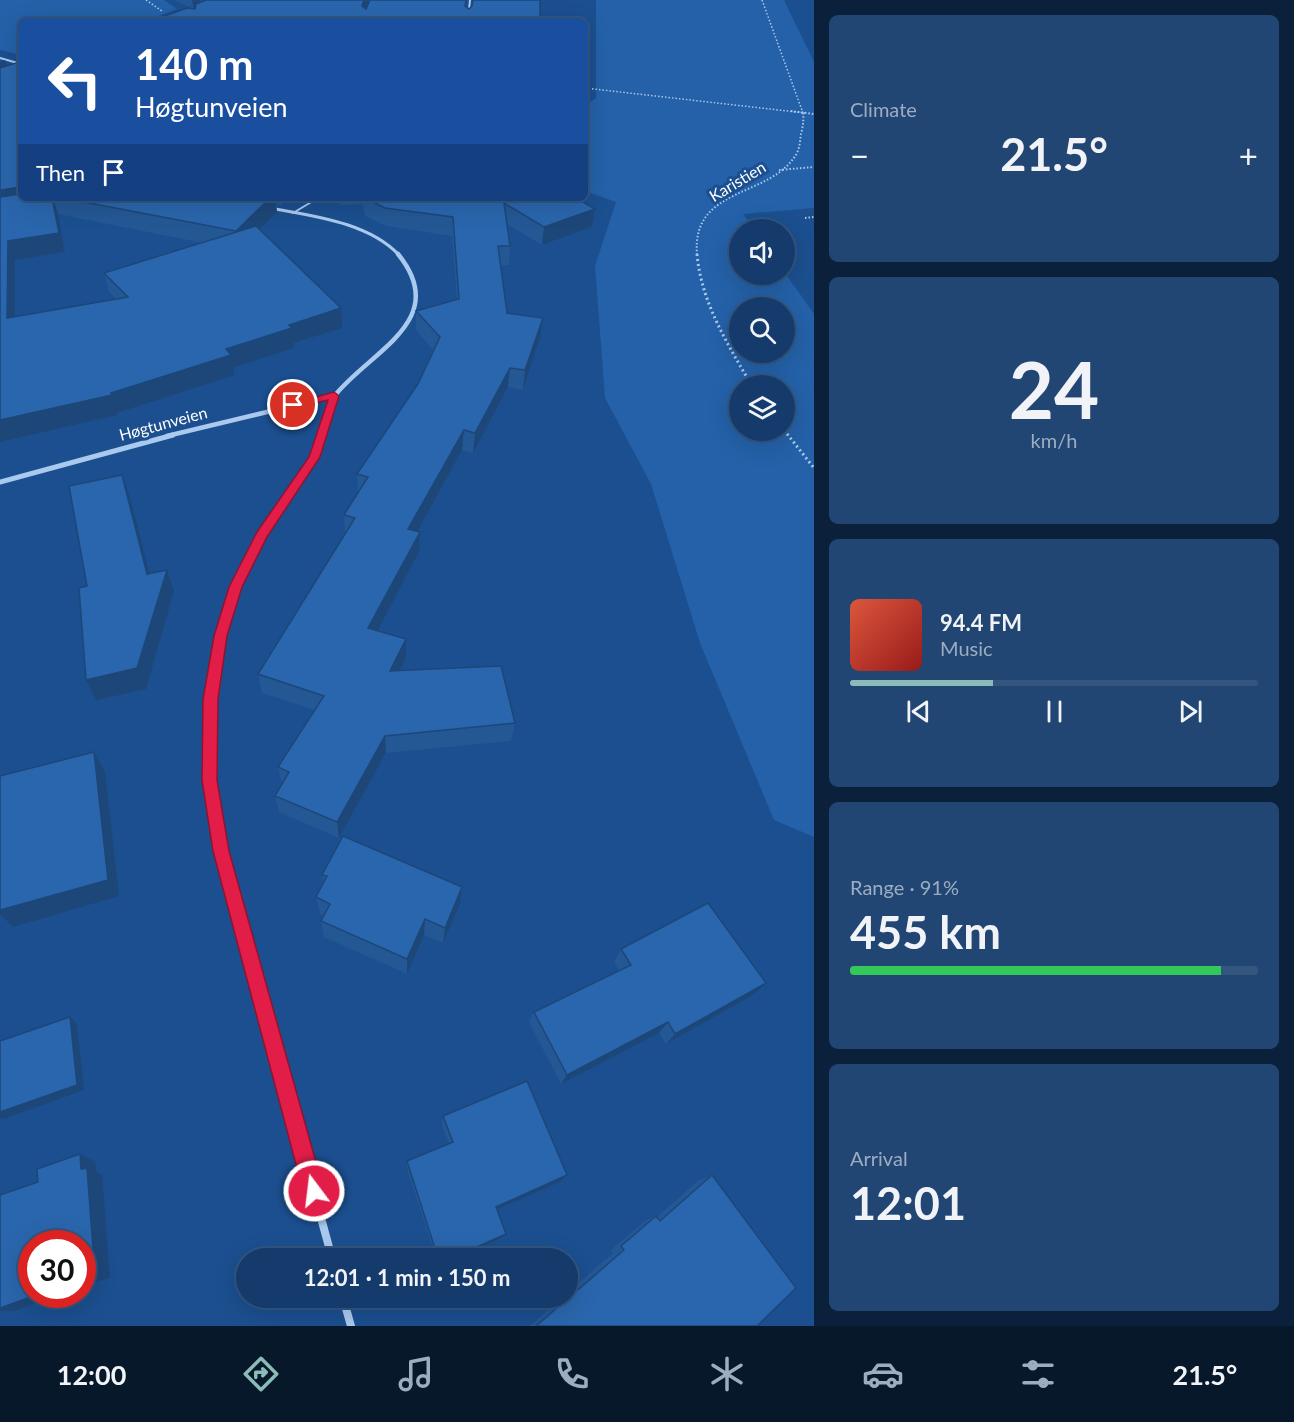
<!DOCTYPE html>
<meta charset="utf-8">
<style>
:root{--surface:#143b6b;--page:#214673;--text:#f1f3f6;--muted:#9dadc1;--line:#33557e;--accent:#8bbbb9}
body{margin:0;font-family:Lato,sans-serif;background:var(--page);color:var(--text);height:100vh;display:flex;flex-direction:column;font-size:22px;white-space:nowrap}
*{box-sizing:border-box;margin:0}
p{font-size:20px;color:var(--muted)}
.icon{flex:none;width:33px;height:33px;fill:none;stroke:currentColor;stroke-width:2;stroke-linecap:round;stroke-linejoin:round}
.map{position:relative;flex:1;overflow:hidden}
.sheet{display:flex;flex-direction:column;gap:15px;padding:15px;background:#0b203b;width:480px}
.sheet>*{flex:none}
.hud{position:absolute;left:18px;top:18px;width:570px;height:183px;border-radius:9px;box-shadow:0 6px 24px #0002,0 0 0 2px var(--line);background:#1a4fa0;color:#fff;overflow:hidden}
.fabs{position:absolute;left:729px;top:219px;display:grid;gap:12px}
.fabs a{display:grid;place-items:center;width:66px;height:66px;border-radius:50%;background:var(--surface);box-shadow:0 6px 24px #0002,0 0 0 2px var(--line);font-size:30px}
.speed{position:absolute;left:18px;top:1230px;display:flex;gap:12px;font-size:30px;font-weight:700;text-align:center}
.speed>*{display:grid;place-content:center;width:78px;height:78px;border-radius:50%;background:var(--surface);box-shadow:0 6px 24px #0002,0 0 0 2px var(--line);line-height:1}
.speed .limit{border:9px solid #d22;background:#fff;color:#111}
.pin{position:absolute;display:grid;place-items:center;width:51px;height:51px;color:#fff;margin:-26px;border:3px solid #fff;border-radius:50%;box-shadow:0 2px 6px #0007}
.me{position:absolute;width:66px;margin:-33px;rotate:345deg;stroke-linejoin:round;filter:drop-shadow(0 0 4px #0008)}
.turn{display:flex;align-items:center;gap:21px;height:126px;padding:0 18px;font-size:27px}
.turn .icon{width:78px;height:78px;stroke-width:2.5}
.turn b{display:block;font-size:42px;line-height:51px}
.then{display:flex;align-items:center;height:57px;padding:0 18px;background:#0003;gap:12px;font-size:22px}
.big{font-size:45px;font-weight:700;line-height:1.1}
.sheet .widget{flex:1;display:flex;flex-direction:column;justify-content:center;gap:9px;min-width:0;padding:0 21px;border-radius:9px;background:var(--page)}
.sheet .dial{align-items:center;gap:0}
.dial b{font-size:78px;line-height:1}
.song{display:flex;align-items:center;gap:18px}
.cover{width:72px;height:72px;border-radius:9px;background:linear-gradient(135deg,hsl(10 70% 55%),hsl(0 70% 35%))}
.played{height:6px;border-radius:3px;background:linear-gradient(90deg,var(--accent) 35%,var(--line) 35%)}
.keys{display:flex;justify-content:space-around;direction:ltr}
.heat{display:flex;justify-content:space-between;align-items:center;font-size:33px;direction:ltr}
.charge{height:9px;border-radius:4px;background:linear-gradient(90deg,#34c759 91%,var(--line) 0)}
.trip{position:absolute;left:236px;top:1248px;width:342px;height:60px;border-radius:30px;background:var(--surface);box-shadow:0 6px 24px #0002,0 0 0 2px var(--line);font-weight:700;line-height:60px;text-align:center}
.dock{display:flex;height:96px;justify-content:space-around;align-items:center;background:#08182b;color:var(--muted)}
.dock .icon{width:42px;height:42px}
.dock .active{color:var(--accent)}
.dock b{font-size:27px;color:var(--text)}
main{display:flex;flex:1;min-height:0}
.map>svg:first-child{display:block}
.green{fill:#2461a8;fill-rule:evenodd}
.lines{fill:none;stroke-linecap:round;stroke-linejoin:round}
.path-far2{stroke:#a9c9ee;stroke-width:1.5;stroke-dasharray:1.5 2;stroke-linecap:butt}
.path-far1{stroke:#a9c9ee;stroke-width:2;stroke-dasharray:1.5 2;stroke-linecap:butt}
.path{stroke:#a9c9ee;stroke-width:3;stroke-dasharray:2 3;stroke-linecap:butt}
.lane{stroke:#a9c9ee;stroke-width:2}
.street-far5{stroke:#a9c9ee;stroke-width:2}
.street-far4{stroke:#a9c9ee;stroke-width:3}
.street-far3{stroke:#a9c9ee;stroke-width:4.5}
.street-far2{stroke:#a9c9ee;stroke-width:5}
.street-far1{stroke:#a9c9ee;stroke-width:7}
.street{stroke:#a9c9ee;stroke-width:8}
.wall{fill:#245895;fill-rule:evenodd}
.shaded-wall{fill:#1d4779}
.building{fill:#2a66ad;stroke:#1d4779;stroke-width:1.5}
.route{fill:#e11d48;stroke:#92132f;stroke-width:1.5}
.labels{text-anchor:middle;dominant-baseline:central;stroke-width:6;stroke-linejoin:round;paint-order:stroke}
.far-street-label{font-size:16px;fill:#fff;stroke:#1b4f8f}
</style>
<main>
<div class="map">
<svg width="814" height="1326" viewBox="0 0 814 1326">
<rect width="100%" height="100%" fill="#1b4f8f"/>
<g class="green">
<path d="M0,0H164L177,9L146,21H21V55L0,50Z"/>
<path d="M596,0H784L814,62V208L743,214L754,229L740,230V274L785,273L814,314V837L774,820L700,643L651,484L605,398L595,266L616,202L585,191V106L596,98ZM740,308H784V352H740ZM740,386H784V430H740Z"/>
</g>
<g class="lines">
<g class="path-far2">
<path d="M146,0L162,11"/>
<path d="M762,0L803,113"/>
<path d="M585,88L805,113"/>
</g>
<g class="path-far1">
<path d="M791,111L814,114"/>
<path d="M779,170L814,167"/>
<path d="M805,218L814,217"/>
<path d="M697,255C691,185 771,199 797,153C800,147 800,140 801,134C803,126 804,120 803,111"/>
</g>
<g class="path">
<path d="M697,254C701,302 728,345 752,386"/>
<path d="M784,430L814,468"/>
</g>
<path class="lane" d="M293,213L318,198"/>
<g class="street-far5">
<path d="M468,21L470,0"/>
<path d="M0,58L21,64"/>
</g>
<path class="street-far4" d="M270,208C312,216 368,222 399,255"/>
<g class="street-far3">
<path d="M167,436L334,396"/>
<path d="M321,436C324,422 327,405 337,393C373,350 451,319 398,254"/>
</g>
<g class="street-far2">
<path d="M0,482L173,435"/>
<path d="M215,666C224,619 238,573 263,533C284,500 312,473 321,435"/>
</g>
<path class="street-far1" d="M216,664C197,763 224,862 249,957"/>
<g class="street">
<path d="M249,955L332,1258"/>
<path d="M343,1298L351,1326"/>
</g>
</g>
<g class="wall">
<path d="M174,0H368V5L370,0H468L466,2V7L469,9L191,8Z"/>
<path d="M0,59L21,198H290L283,205L276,204L277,212L259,230L342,328L294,343V348L233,368L235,375L117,413L118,415L0,442ZM58,214L203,243L104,273L109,292L116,299L15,317V260L65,252Z"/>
<path d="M327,198H576L592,227L542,245L507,224L510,246L509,265H501L507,313L540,338L523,390L508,387L473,453L462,450L418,531L420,532L419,552L377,631L406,658L400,670L515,723L511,741L386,753L339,838L279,812L275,796L282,783L278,767L315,710L262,693L258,674L345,534L344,515L358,493L357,474L418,384L433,350L416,330V311L457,300L452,236L386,226L365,216L363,204L342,205Z"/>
<path d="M322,875L462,887L460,904L443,943L424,935L407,974L324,937L321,921L324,916L320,913L316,897L324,883Z"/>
<path d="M621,949L753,995L666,1044L659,1033L561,1084L529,1022L534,1012L619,970L614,962Z"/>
<path d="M443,1116L567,1175L560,1182L497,1210L506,1234L501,1238L456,1258H436L407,1168V1161L449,1144L442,1125Z"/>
<path d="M712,1175L757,1326H530L562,1298H567V1293L613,1253L611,1250L645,1221L656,1216L657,1217L698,1181Z"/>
</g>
<g class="shaded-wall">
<path d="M192,0H200L202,8L194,10Z"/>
<path d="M364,0H368V5L363,21L362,6Z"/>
<path d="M5,60L10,76L0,80V62Z"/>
<path d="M21,187V198H53L58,214L65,252L15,260V338L7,318L0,210V190Z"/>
<path d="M270,198H275L277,212L239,250L236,231Z"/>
<path d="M282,198H290L283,205Z"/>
<path d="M595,209L592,227L542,245L544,227Z"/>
<path d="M341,308L342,328L294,343V348L233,368L235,375L117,413L118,415L0,442V420L111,393L289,325Z"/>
<path d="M543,318L540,338L523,390L525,370Z"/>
<path d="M510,368L508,387L473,453L475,433Z"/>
<path d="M464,430L462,450L408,549V529Z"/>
<path d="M122,475L130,497L155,595L147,574Z"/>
<path d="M420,532L419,552L369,647L368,628Z"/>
<path d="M167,570L174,591L146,689L96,700L86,680Z"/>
<path d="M406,639V658L391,689L390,671Z"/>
<path d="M385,736L386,753L339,838L337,822Z"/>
<path d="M94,752L105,772L119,896L13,927L0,914V910Z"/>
<path d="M462,887L460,904L443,943L445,928Z"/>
<path d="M425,919L424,935L407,974V959Z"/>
<path d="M766,983L753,995L666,1044L675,1034Z"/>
<path d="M70,1017L77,1024L84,1090L3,1119L0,1118V1112Z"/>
<path d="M668,1022L659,1033L561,1084L567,1075Z"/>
<path d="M80,1154L95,1162L96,1172L102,1175L110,1277L82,1287L81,1169Z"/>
<path d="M567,1175L560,1182L492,1212L496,1207Z"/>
<path d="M506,1234L501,1238L456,1258H452Z"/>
<path d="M39,1294H61L14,1311H0V1308Z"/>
</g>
<g class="building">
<path d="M202,0H364L362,6L366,9L370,0H466L465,6L469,9L472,6L473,0H540V21H151L187,8L195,9L196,4L204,1Z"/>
<path d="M16,63L21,65V187L0,190V68Z"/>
<path d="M21,194V198H52L59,233L8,241L7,318L128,297L104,273L256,226L341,308L289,325L292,328L226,349L231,355L111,393L112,395L0,420V197Z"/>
<path d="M63,198H270L236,231Z"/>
<path d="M365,198H576L595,209L544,227L504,203L510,246H498L507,313L543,318L525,370L510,368L475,433L464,430L408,529L420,532L368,628L406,639L390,671L501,666L515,723L385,736L337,822L275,796L289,772L278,767L324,696L258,674L355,518L344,515L368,477L357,474L418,384L440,337L416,311L459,299L453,217L385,208Z"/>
<path d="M122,475L147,574L167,570L137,668L86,680L79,588L87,586L69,486Z"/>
<path d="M94,752L108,880L0,910V776Z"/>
<path d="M343,836L462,887L445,928L425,919L407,959L321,921L330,904L316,897L327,876L322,875Z"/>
<path d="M708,903L766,983L675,1034L668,1022L567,1075L534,1012L631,965L621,949Z"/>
<path d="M70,1017L77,1085L0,1112V1041Z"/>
<path d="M527,1081L567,1175L496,1207L506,1234L452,1258H438L407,1161L453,1142L443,1116Z"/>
<path d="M80,1154L81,1169L87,1168L95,1275L82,1279V1244H32V1294H39L0,1308V1195L38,1182L37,1169Z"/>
<path d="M712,1175L796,1288L757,1326H536L624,1250L621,1246L656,1216L660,1221Z"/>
</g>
<path class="route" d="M334,392L339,396L320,457L267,537L242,587L227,636L218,699L217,780L229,851L324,1191L321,1198L314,1201L306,1198L303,1191L213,851L202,780L203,699L214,636L229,587L257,532L309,457L328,400L293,408L287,405Z"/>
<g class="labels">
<g class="far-street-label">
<text transform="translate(737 181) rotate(-31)">Karistien</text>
<text transform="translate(163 423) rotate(-15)">Høgtunveien</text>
</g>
</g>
</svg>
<div class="fabs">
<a><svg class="icon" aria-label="sound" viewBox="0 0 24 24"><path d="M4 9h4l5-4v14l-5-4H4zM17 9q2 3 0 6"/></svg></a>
<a><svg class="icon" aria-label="search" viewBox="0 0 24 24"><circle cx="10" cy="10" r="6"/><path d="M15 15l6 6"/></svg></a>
<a><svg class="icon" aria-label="layers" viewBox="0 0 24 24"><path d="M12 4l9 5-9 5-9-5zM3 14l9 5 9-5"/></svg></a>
</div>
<div class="speed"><div class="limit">30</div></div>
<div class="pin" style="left:293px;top:405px;background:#d93025"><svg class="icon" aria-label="arrive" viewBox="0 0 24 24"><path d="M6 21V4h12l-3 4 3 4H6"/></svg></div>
<svg class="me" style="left:314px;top:1191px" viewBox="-20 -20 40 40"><circle r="17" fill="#e11d48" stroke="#fff" stroke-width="3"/><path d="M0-11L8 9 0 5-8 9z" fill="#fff"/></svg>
<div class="trip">12:01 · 1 min · 150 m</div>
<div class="hud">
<div class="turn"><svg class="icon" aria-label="left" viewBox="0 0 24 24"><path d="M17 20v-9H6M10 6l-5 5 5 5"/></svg><div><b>140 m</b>Høgtunveien</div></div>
<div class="then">Then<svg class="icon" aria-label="arrive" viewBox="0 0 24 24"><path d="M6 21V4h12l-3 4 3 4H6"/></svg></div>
</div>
</div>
<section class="sheet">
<div class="widget"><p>Climate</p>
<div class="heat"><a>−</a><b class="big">21.5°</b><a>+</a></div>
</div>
<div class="widget dial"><b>24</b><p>km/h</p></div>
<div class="widget">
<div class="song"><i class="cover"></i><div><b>94.4 FM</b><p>Music</p></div></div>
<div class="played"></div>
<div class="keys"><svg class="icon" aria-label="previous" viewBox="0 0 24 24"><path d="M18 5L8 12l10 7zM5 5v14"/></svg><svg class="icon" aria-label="pause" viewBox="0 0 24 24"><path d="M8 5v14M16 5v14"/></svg><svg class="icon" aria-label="next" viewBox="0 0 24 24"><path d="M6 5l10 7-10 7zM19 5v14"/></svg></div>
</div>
<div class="widget"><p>Range · 91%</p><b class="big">455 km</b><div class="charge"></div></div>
<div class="widget"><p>Arrival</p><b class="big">12:01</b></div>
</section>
</main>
<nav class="dock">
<b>12:00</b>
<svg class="icon active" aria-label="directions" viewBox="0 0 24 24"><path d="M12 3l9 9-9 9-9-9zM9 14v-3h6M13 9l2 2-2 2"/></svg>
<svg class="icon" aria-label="music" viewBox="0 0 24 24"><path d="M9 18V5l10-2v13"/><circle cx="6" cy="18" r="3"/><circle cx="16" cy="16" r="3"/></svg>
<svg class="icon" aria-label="phone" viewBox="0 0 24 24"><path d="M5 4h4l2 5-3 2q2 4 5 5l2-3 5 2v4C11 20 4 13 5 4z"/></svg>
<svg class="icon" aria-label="climate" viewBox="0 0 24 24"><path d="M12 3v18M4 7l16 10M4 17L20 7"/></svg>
<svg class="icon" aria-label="car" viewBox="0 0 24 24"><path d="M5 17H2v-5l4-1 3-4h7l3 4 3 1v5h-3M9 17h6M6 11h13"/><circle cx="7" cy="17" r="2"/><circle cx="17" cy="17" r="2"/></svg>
<svg class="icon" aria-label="filters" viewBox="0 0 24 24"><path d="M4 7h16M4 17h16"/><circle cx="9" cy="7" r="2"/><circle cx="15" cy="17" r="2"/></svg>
<b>21.5°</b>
</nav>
